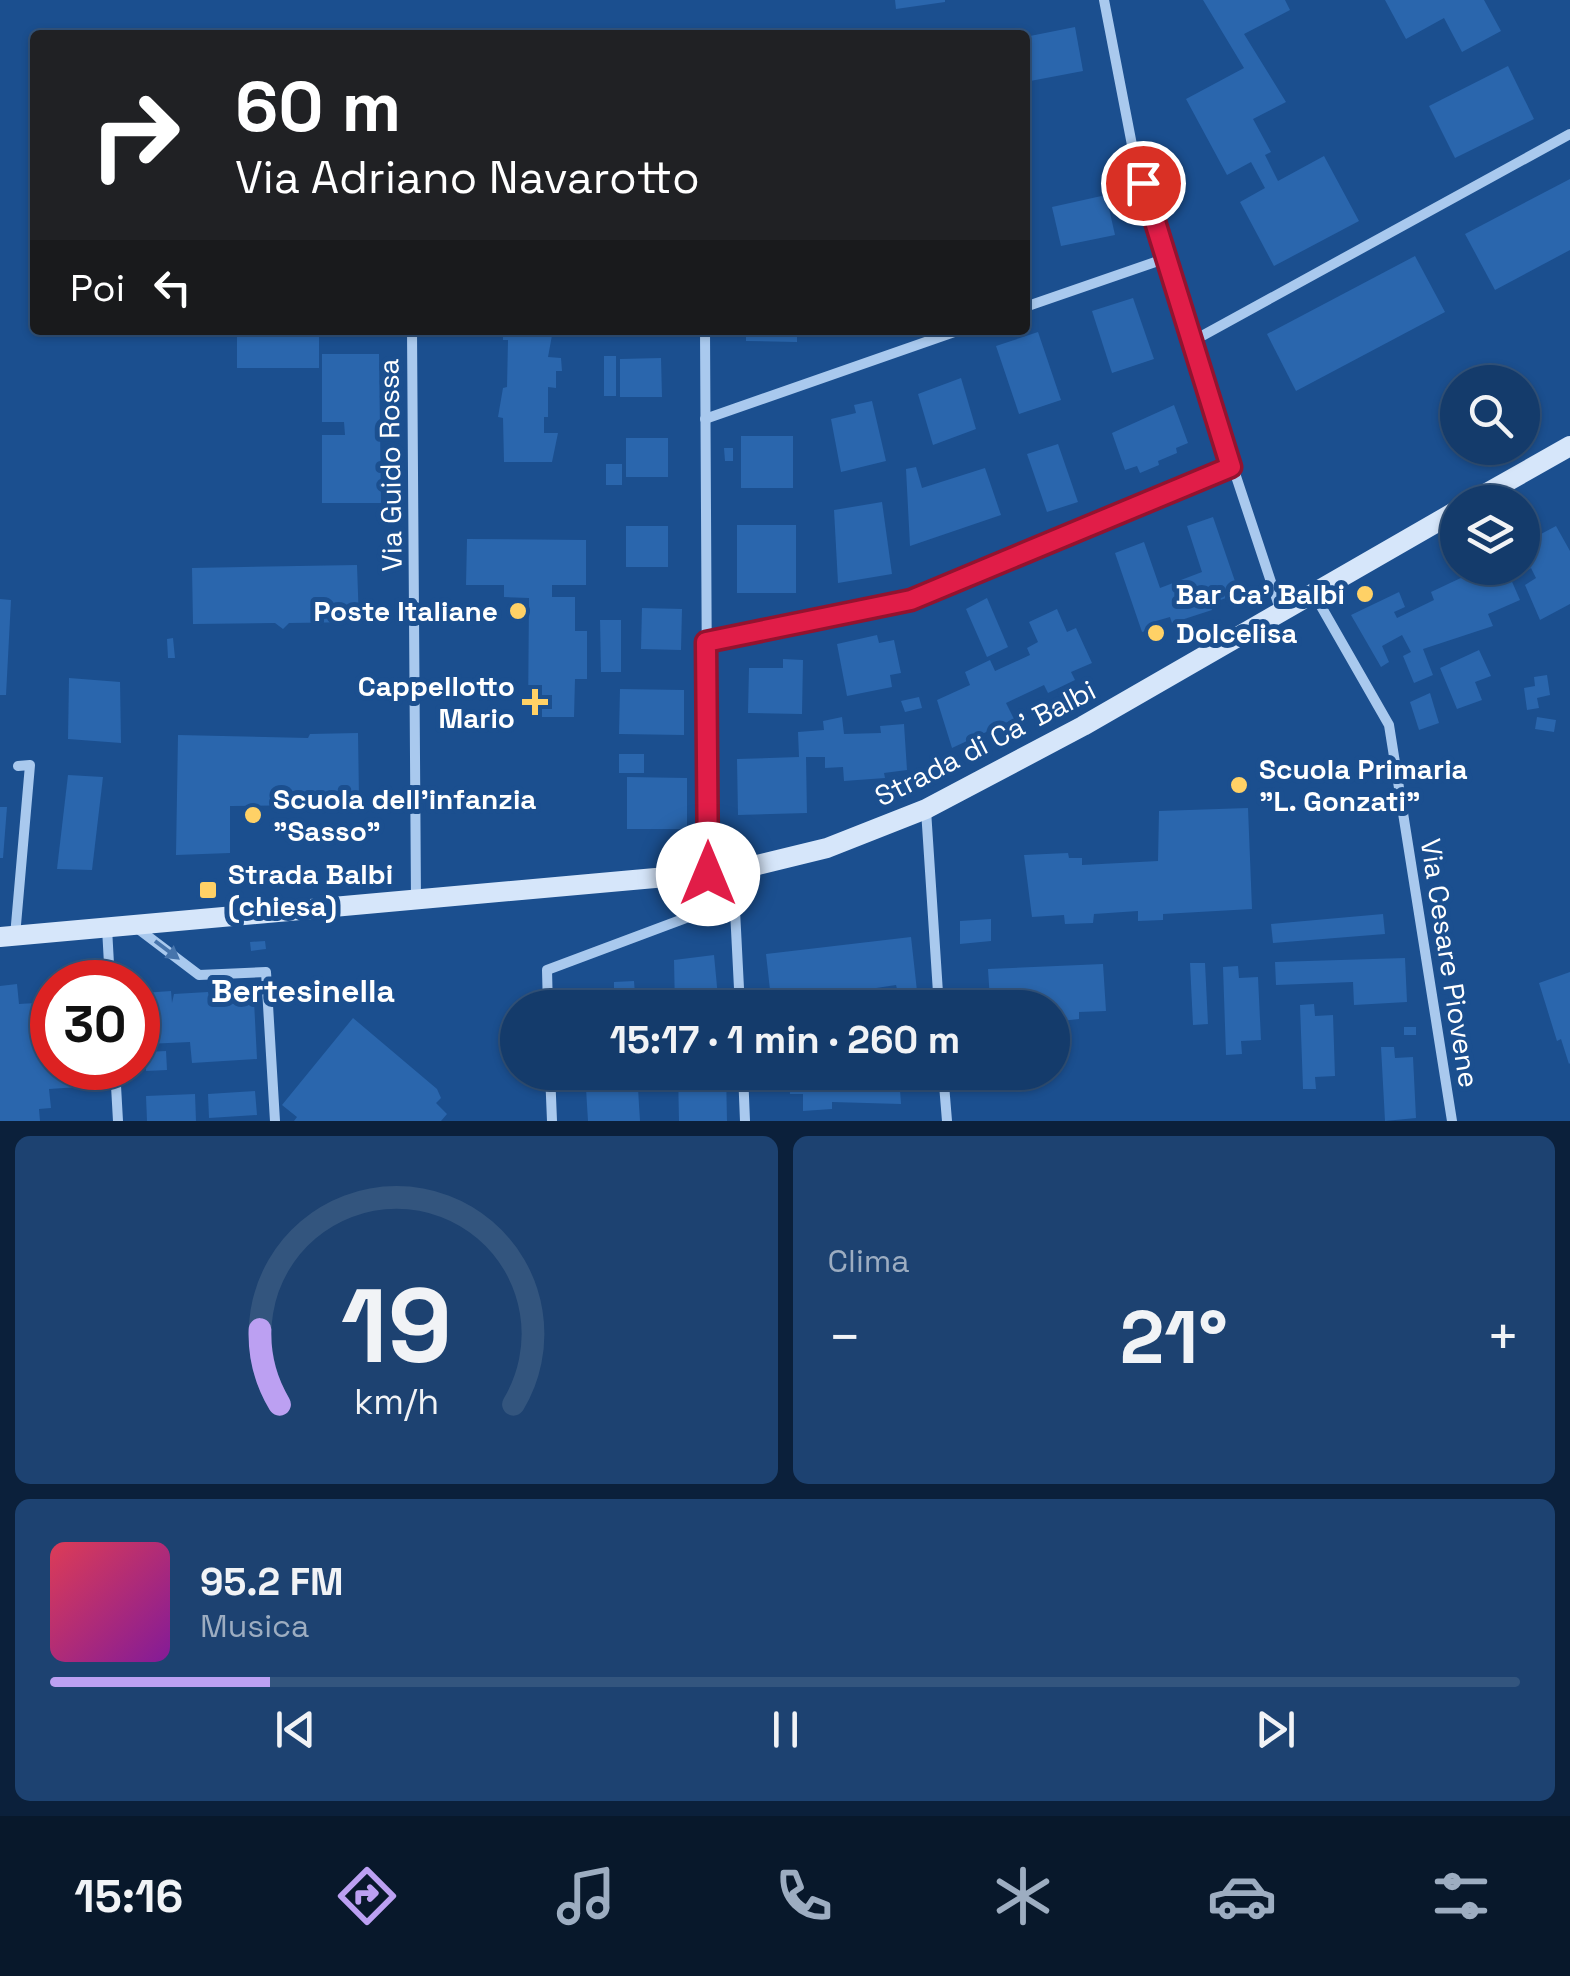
<!DOCTYPE html>
<html lang="it">
<meta charset="utf-8">
<style>
:root{--surface:#143b6b;--page:#1d4271;--text:#f1f3f6;--muted:#9dadc1;--line:#33557e;--accent:#bca0f2}
body{margin:0;font-family:"Space Grotesk",sans-serif;background:var(--page);color:var(--text);height:100vh;display:flex;flex-direction:column;font-size:38px;white-space:nowrap}
*{box-sizing:border-box;margin:0}
p{font-size:32px;color:var(--muted)}
.icon{flex:none;width:55px;height:55px;fill:none;stroke:currentColor;stroke-width:2;stroke-linecap:round;stroke-linejoin:round}
.map{position:relative;height:1121px;overflow:hidden}
.panel{display:flex;flex-direction:column;gap:15px;padding:15px;background:#0b203b;flex:1}
.panel>*{flex:none}
.guide{position:absolute;left:30px;top:30px;width:1000px;height:305px;border-radius:10px;box-shadow:0 2px 8px #0004,0 0 0 2px var(--line);background:#202124;color:#fff;overflow:hidden}
.tools{position:absolute;left:1440px;top:365px;display:grid;gap:20px}
.tools a{display:grid;place-items:center;width:100px;height:100px;border-radius:50%;background:var(--surface);box-shadow:0 2px 8px #0004,0 0 0 2px var(--line);font-size:50px}
.speed{position:absolute;left:30px;top:960px;display:flex;gap:20px;font-size:50px;font-weight:700;text-align:center}
.speed>*{display:grid;place-content:center;width:130px;height:130px;border-radius:50%;background:var(--surface);box-shadow:0 2px 8px #0004,0 0 0 2px var(--line);line-height:1}
.speed .limit{border:15px solid #d22;background:#fff;color:#111}
.pin{position:absolute;display:grid;place-items:center;width:85px;height:85px;color:#fff;margin:-42px;border:5px solid #fff;border-radius:50%;box-shadow:0 2px 10px #0007}
.me{position:absolute;width:110px;margin:-55px;rotate:0deg;stroke-linejoin:round;filter:drop-shadow(0 0 8px #0008)}
.turn{display:flex;align-items:center;gap:35px;height:210px;padding:0 40px;font-size:45px}
.turn .icon{width:130px;height:130px;stroke-width:2.5}
.turn b{display:block;font-size:70px;line-height:85px}
.then{display:flex;align-items:center;height:95px;padding:0 40px;background:#0003;gap:20px;font-size:38px}
.big{font-size:75px;font-weight:700;line-height:1.1}
.panel .tile{flex:1;display:flex;flex-direction:column;justify-content:center;gap:15px;min-width:0;padding:0 35px;border-radius:15px;background:var(--page)}
.panel .dial{align-items:center;gap:0}
.dial svg{height:260px;overflow:visible;fill:none;stroke:var(--line);stroke-width:7;stroke-linecap:round;text-anchor:middle}
.dial text{fill:var(--text);stroke:none}
.song{display:flex;align-items:center;gap:30px}
.cover{width:120px;height:120px;border-radius:15px;background:linear-gradient(135deg,hsl(350 70% 55%),hsl(290 70% 35%))}
.played{height:10px;border-radius:5px;background:linear-gradient(90deg,var(--accent) 15%,var(--line) 15%)}
.keys{display:flex;justify-content:space-around;direction:ltr}
.heat{display:flex;justify-content:space-between;align-items:center;font-size:55px;direction:ltr}
.panel .tiles{flex:1;display:grid;gap:15px;grid-template-columns:1fr 1fr}
.tile:last-child{grid-column:span 2}
.trip{position:absolute;left:500px;top:990px;width:570px;height:100px;border-radius:50px;background:var(--surface);box-shadow:0 2px 8px #0004,0 0 0 2px var(--line);font-weight:700;line-height:100px;text-align:center}
.menu{display:flex;height:160px;justify-content:space-around;align-items:center;background:#08182b;color:var(--muted)}
.menu .icon{width:70px;height:70px}
.menu .selected{color:var(--accent)}
.menu b{font-size:45px;color:var(--text)}
.map>svg:first-child{display:block}
.building{fill:#2a66ad}
.lines{fill:none;stroke-linecap:round;stroke-linejoin:round}
.minor{stroke:#a9c9ee;stroke-width:10}
.secondary{stroke:#d6e6fa;stroke-width:20}
.oneway{fill:#4674ac}
.route-casing{stroke:#92132f;stroke-width:25}
.route{stroke:#e11d48;stroke-width:18}
.poi-dot{fill:#ffd166;stroke:#1b4f8f;stroke-width:4}
.labels{text-anchor:middle;dominant-baseline:central;stroke-width:10;stroke-linejoin:round;paint-order:stroke}
.street-label{font-size:28px;fill:#fff;stroke:#1b4f8f}
.poi-label{font-size:28px;font-weight:bold;fill:#fff;stroke:#1b4f8f;text-anchor:start}
.quarter-label{font-size:32px;font-weight:bold;fill:#fff;stroke:#1b4f8f}
</style>
<div class="map">
<svg width="1570" height="1121" viewBox="0 0 1570 1121">
<rect width="100%" height="100%" fill="#1b4f8f"/>
<g class="building">
<path d="M895,0H945V2L896,9Z"/>
<path d="M1203,0H1285L1290,10L1244,34L1286,102L1253,119L1271,152L1265,155L1278,181L1324,156L1359,221L1274,266L1240,202L1265,188L1251,162L1227,175L1186,99L1244,68Z"/>
<path d="M1385,0H1484L1501,31L1462,52L1444,18L1406,39Z"/>
<path d="M1075,27L1083,71L1025,82V37Z"/>
<path d="M1508,66L1534,119L1455,158L1429,106Z"/>
<path d="M1570,179V250L1495,290L1465,234Z"/>
<path d="M1106,195L1115,235L1061,246L1052,207Z"/>
<path d="M1415,256L1445,312L1296,391L1267,334Z"/>
<path d="M1133,298L1154,359L1112,373L1092,311Z"/>
<rect x="237" y="330" width="82" height="38"/>
<path d="M503,330H553L548,357L561,358L562,371H556V388L548,387V417H544V433H558L552,462H504L503,418L498,417L503,388L507,387L508,340H503Z"/>
<path d="M746,330H797V342L746,341Z"/>
<path d="M1038,332L1061,400L1019,414L996,346Z"/>
<path d="M322,354H379L381,503H322V435H345L344,422H322Z"/>
<rect x="604" y="356" width="12" height="40"/>
<path d="M661,358L662,397H620V359Z"/>
<path d="M961,378L976,429L933,445L918,394Z"/>
<path d="M872,401L886,461L841,472L831,419L856,413L854,405Z"/>
<path d="M1174,405L1188,443L1176,448L1177,453L1158,461L1159,465L1140,473L1137,466L1125,470L1112,433Z"/>
<rect x="741" y="436" width="52" height="52"/>
<rect x="626" y="438" width="42" height="39"/>
<path d="M1058,444L1078,502L1047,512L1027,454Z"/>
<path d="M724,448H733V461H725Z"/>
<rect x="606" y="464" width="16" height="21"/>
<path d="M916,467L922,488L985,468L1001,515L910,546L906,469Z"/>
<path d="M882,502L892,574L838,583L834,510Z"/>
<path d="M1213,517L1239,593L1210,604L1212,610L1172,623L1170,617L1156,621L1158,627L1142,632L1115,553L1144,542L1160,588L1202,572L1187,526Z"/>
<rect x="737" y="525" width="59" height="68"/>
<rect x="626" y="526" width="42" height="41"/>
<path d="M1556,526L1570,551V604L1540,620L1525,585L1536,578L1531,568L1522,574V544Z"/>
<path d="M467,539L586,540V585H552V597H575V631H587V679H575L574,717H528L529,598L504,597V585H466Z"/>
<path d="M357,565L359,622L289,623L283,629L275,623L193,624L192,568Z"/>
<path d="M1482,568H1506L1520,600L1488,614L1493,626L1423,649L1433,675L1414,683L1403,656L1411,652L1402,635L1382,646L1389,662L1381,667L1351,615L1399,592L1405,607L1394,612L1397,618L1434,600L1431,592Z"/>
<path d="M987,598L1008,647L987,657L966,609Z"/>
<path d="M0,599L11,600L6,695H0Z"/>
<path d="M642,608L682,609L681,650L641,649Z"/>
<path d="M1057,609L1067,632L1076,628L1092,663L1071,672L1075,680L1048,693L1044,685L1006,703L1014,719L952,748L937,700L970,685L965,672L990,660L995,671L1030,655L1027,648L1038,642L1029,622Z"/>
<path d="M600,620H621V672H601Z"/>
<path d="M877,635L879,643L894,640L901,673L890,675L892,687L847,696L837,644Z"/>
<path d="M173,638L175,658H168L167,639Z"/>
<path d="M1479,650L1491,676L1475,682L1482,700L1457,709L1440,668Z"/>
<path d="M783,659L803,660L802,714L748,713L749,668H783Z"/>
<path d="M1547,675L1550,695L1537,698L1539,708L1527,710L1524,688L1535,686L1534,677Z"/>
<path d="M69,678L120,682L121,743L68,739Z"/>
<path d="M620,689L684,690V735L619,734Z"/>
<path d="M1430,693L1439,723L1419,730L1410,702Z"/>
<path d="M919,697L922,708L905,712L901,701Z"/>
<path d="M842,717L844,734L881,733L880,726L904,724L907,770L884,773L885,778L844,781L843,767L825,768V757H806L807,813L738,815L737,759L799,757L798,732L824,730L823,721Z"/>
<path d="M1537,717L1556,720L1554,732L1535,729Z"/>
<path d="M358,733L359,798L309,799L310,805L230,806V853L176,855L178,735L308,738L310,734Z"/>
<rect x="619" y="754" width="25" height="19"/>
<path d="M68,775L103,777L92,870L57,869Z"/>
<path d="M627,777L687,778V829H627Z"/>
<path d="M0,807H7L3,858H0Z"/>
<path d="M1248,808L1252,909L1163,914V920L1138,921V911L1094,914L1093,923L1065,924L1064,915L1032,917L1024,855L1068,853L1069,858H1082V865L1158,861L1159,811Z"/>
<path d="M1383,914L1385,934L1273,943L1271,924Z"/>
<path d="M991,919V941L960,944V921Z"/>
<path d="M911,937L917,991L898,993L896,985L850,992L852,1004L772,1008L766,954Z"/>
<path d="M265,941L266,949L251,951L250,942Z"/>
<path d="M714,955L719,1008H675L674,960Z"/>
<path d="M1405,958L1407,1002L1354,1005L1353,982L1276,985L1275,962Z"/>
<path d="M1190,963H1205L1208,1024L1193,1025Z"/>
<path d="M1103,964L1106,1011L1079,1012V1019L1052,1022V1008H994L990,1001L988,969Z"/>
<path d="M1238,966L1239,978L1258,977L1261,1040L1241,1041L1242,1054L1226,1055L1223,967Z"/>
<path d="M1570,972V1063L1569,1064L1561,1039L1557,1041L1539,983Z"/>
<path d="M634,981L636,1008H585L584,992L614,991V982Z"/>
<path d="M17,984L19,1004L52,1002V1068H93L94,1086L49,1089L51,1108L39,1109L40,1121H0V986Z"/>
<path d="M171,991L172,1003L174,994L208,992L209,998L237,996L238,1003L254,1001L257,1059L192,1063L190,1042L147,1044L143,993Z"/>
<path d="M1314,1004L1315,1016L1333,1015L1335,1076L1315,1077L1316,1089H1303L1300,1005Z"/>
<path d="M353,1018L437,1089L441,1098L436,1103L447,1114L441,1121H294L297,1117L282,1105Z"/>
<rect x="1404" y="1027" width="12" height="8"/>
<path d="M1381,1047H1394L1395,1058L1413,1057L1416,1118L1385,1121Z"/>
<path d="M166,1051L167,1070L146,1071L145,1052Z"/>
<path d="M585,1072H637L640,1121H588Z"/>
<path d="M678,1072H726L727,1121H679Z"/>
<path d="M796,1072H913L914,1089L900,1090L901,1104L832,1102V1109L803,1111V1094H790L789,1078L796,1077Z"/>
<path d="M255,1091L257,1115L209,1118L208,1094Z"/>
<path d="M195,1094L196,1121H147L146,1096Z"/>
</g>
<g class="lines">
<g class="minor">
<path d="M1104,0L1132,145L1164,259L1281,612"/>
<path d="M1025,307L1164,259"/>
<path d="M412,330L416,899"/>
<path d="M705,330L708,873"/>
<path d="M1191,342L1570,134"/>
<path d="M705,419L960,330"/>
<path d="M1314,594L1389,725L1452,1121"/>
<path d="M707,642L911,600L1231,467"/>
<path d="M926,810L939,1008"/>
<path d="M733,871L740,1008"/>
<path d="M107,928L110,982"/>
<path d="M137,928L199,975L266,972L275,1121"/>
<path d="M15,936L30,765L18,766"/>
<path d="M548,1008L547,970L734,900"/>
<path d="M115,1068L118,1121"/>
<path d="M550,1072L552,1121"/>
<path d="M743,1072L745,1121"/>
<path d="M943,1072L947,1121"/>
</g>
<g class="secondary">
<path d="M1471,502L1570,446"/>
<path d="M0,937L733,871L827,848L926,809L1083,726L1458,510"/>
</g>
</g>
<defs><path id="oneway-solid" d="M-6-.8H1V-3.2L6.5 0L1 3.2V.8H-6Z" transform="scale(2.5)"/></defs>
<use class="oneway" href="#oneway-solid" transform="translate(167 950) rotate(37)"/>
<g class="lines">
<defs>
<path id="route" d="M708,874L706,642L911,600L1231,467L1143,183"/>
</defs>
<use href="#route" class="route-casing"/>
<use href="#route" class="route"/>
</g>
<g class="poi-dot">
<circle cx="1365" cy="594" r="10"/>
<circle cx="518" cy="611" r="10"/>
<circle cx="1156" cy="633" r="10"/>
<path d="M530 687h10v10h10v10h-10v10h-10v-10h-10v-10h10z"/>
<circle cx="1239" cy="785" r="10"/>
<circle cx="253" cy="815" r="10"/>
<rect x="198" y="880" width="20" height="20" rx="5"/>
</g>
<g class="labels">
<g class="street-label">
<text transform="translate(390 465) rotate(-91)">Via Guido Rossa</text>
<text transform="translate(985 743) rotate(-27)">Strada di Ca' Balbi</text>
<text transform="translate(1450 963) rotate(81)">Via Cesare Piovene</text>
</g>
<g class="poi-label">
<text x="1345" y="594" text-anchor="end">Bar Ca' Balbi</text>
<text x="498" y="611" text-anchor="end">Poste Italiane</text>
<text x="1176" y="633">Dolcelisa</text>
<text x="515" y="686" text-anchor="end">Cappellotto<tspan x="515" dy="32">Mario</tspan></text>
<text x="1259" y="769">Scuola Primaria<tspan x="1259" dy="32">"L. Gonzati"</tspan></text>
<text x="273" y="799">Scuola dell'infanzia<tspan x="273" dy="32">"Sasso"</tspan></text>
<text x="228" y="874">Strada Balbi<tspan x="228" dy="32">(chiesa)</tspan></text>
</g>
<g class="quarter-label">
<text x="303" y="991">Bertesinella</text>
</g>
</g>
</svg>
<div class="tools">
<a><svg class="icon" aria-label="search" viewBox="0 0 24 24"><circle cx="10" cy="10" r="6"/><path d="M15 15l6 6"/></svg></a>
<a><svg class="icon" aria-label="layers" viewBox="0 0 24 24"><path d="M12 4l9 5-9 5-9-5zM3 14l9 5 9-5"/></svg></a>
</div>
<div class="speed"><div class="limit">30</div></div>
<div class="pin" style="left:1143px;top:183px;background:#d93025"><svg class="icon" aria-label="arrive" viewBox="0 0 24 24"><path d="M6 21V4h12l-3 4 3 4H6"/></svg></div>
<svg class="me" style="left:708px;top:874px" viewBox="-20 -20 40 40"><circle r="19" fill="#fff"/><path d="M0-13L10 11 0 6-10 11z" fill="#e11d48"/></svg>
<div class="trip">15:17 · 1 min · 260 m</div>
<div class="guide">
<div class="turn"><svg class="icon" aria-label="right" viewBox="0 0 24 24"><path d="M7 20v-9h11M14 6l5 5-5 5"/></svg><div><b>60 m</b>Via Adriano Navarotto</div></div>
<div class="then">Poi<svg class="icon" aria-label="left" viewBox="0 0 24 24"><path d="M17 20v-9H6M10 6l-5 5 5 5"/></svg></div>
</div>
</div>
<section class="panel">
<div class="tiles">
<div class="tile dial"><svg viewBox="0 0 100 80">
<path d="M14 69A42 42 0 1 1 86 69"/>
<path d="M14 69A42 42 0 0 1 8 46" stroke="#bca0f2"/>
<text x="50" y="56" font-size="32" font-weight="700">19</text>
<text x="50" y="72" font-size="11">km/h</text>
</svg></div>
<div class="tile"><p>Clima</p>
<div class="heat"><a>−</a><b class="big">21°</b><a>+</a></div>
</div>
<div class="tile">
<div class="song"><i class="cover"></i><div><b>95.2 FM</b><p>Musica</p></div></div>
<div class="played"></div>
<div class="keys"><svg class="icon" aria-label="previous" viewBox="0 0 24 24"><path d="M18 5L8 12l10 7zM5 5v14"/></svg><svg class="icon" aria-label="pause" viewBox="0 0 24 24"><path d="M8 5v14M16 5v14"/></svg><svg class="icon" aria-label="next" viewBox="0 0 24 24"><path d="M6 5l10 7-10 7zM19 5v14"/></svg></div>
</div>
</div>
</section>
<nav class="menu">
<b>15:16</b>
<svg class="icon selected" aria-label="directions" viewBox="0 0 24 24"><path d="M12 3l9 9-9 9-9-9zM9 14v-3h6M13 9l2 2-2 2"/></svg>
<svg class="icon" aria-label="music" viewBox="0 0 24 24"><path d="M9 18V5l10-2v13"/><circle cx="6" cy="18" r="3"/><circle cx="16" cy="16" r="3"/></svg>
<svg class="icon" aria-label="phone" viewBox="0 0 24 24"><path d="M5 4h4l2 5-3 2q2 4 5 5l2-3 5 2v4C11 20 4 13 5 4z"/></svg>
<svg class="icon" aria-label="climate" viewBox="0 0 24 24"><path d="M12 3v18M4 7l16 10M4 17L20 7"/></svg>
<svg class="icon" aria-label="car" viewBox="0 0 24 24"><path d="M5 17H2v-5l4-1 3-4h7l3 4 3 1v5h-3M9 17h6M6 11h13"/><circle cx="7" cy="17" r="2"/><circle cx="17" cy="17" r="2"/></svg>
<svg class="icon" aria-label="filters" viewBox="0 0 24 24"><path d="M4 7h16M4 17h16"/><circle cx="9" cy="7" r="2"/><circle cx="15" cy="17" r="2"/></svg>
</nav>
